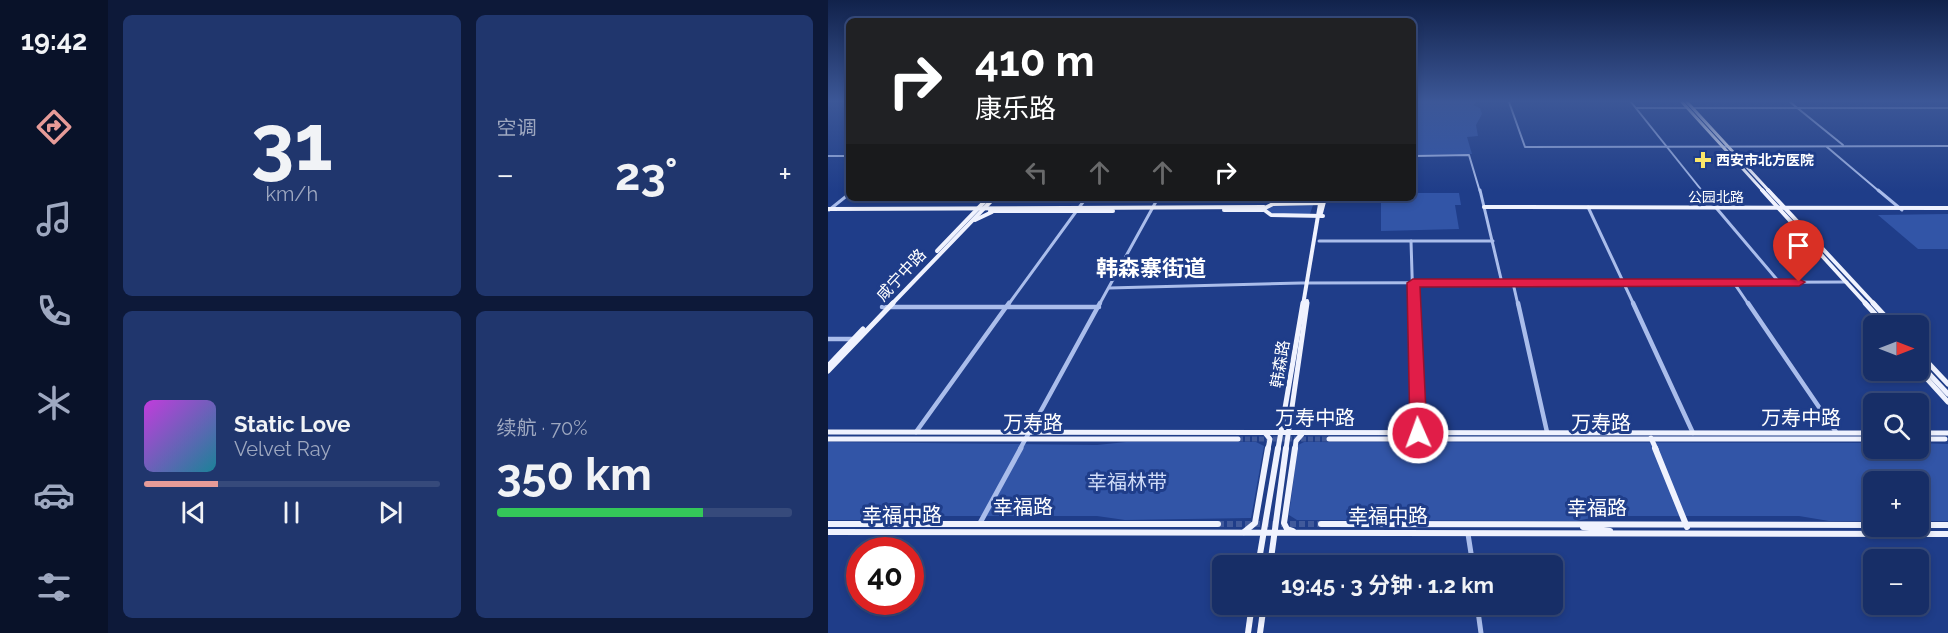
<!DOCTYPE html>
<html lang="zh">
<meta charset="utf-8">
<style>
:root{--surface:#172e67;--page:#20366d;--text:#f1f3f6;--muted:#9ea8c0;--line:#364a7b;--accent:#e69b98}
body{margin:0;font-family:Raleway,"Noto Sans SC",sans-serif;background:var(--page);color:var(--text);height:100vh;display:flex;flex-direction:column;font-size:22px;white-space:nowrap}
*{box-sizing:border-box;margin:0}
p{font-size:20px;color:var(--muted)}
.icon{flex:none;width:33px;height:33px;fill:none;stroke:currentColor;stroke-width:2;stroke-linecap:round;stroke-linejoin:round}
.map{position:relative;flex:1;overflow:hidden}
.details{display:flex;flex-direction:column;gap:15px;padding:15px;background:#0d1939;width:720px}
.details>*{flex:none}
.guide{position:absolute;left:18px;top:18px;width:570px;height:183px;border-radius:9px;box-shadow:0 3px 9px #0003,0 0 0 2px var(--line);background:#202124;color:#fff;overflow:hidden}
.needle{width:39px;rotate:90deg}
.tools{position:absolute;left:1035px;top:315px;display:grid;gap:12px}
.tools a{display:grid;place-items:center;width:66px;height:66px;border-radius:9px;background:var(--surface);box-shadow:0 3px 9px #0003,0 0 0 2px var(--line);font-size:30px}
.speed{position:absolute;left:18px;top:537px;display:flex;gap:12px;font-size:30px;font-weight:700;text-align:center}
.speed>*{display:grid;place-content:center;width:78px;height:78px;border-radius:50%;background:var(--surface);box-shadow:0 3px 9px #0003,0 0 0 2px var(--line);line-height:1}
.speed .limit{border:9px solid #d22;background:#fff;color:#111}
.pin{position:absolute;display:grid;place-items:center;width:51px;height:51px;color:#fff;margin:-62px -26px;border-radius:50% 50% 50% 0;rotate:-45deg;box-shadow:0 0 6px #0007}
.pin .icon{rotate:45deg}
.me{position:absolute;width:66px;margin:-33px;rotate:358deg;stroke-linejoin:round;filter:drop-shadow(0 0 4px #0008)}
.turn{display:flex;align-items:center;gap:21px;height:126px;padding:0 30px;font-size:27px}
.turn .icon{width:78px;height:78px;stroke-width:2.5}
.turn b{display:block;font-size:42px;line-height:51px}
.lanes{display:flex;align-items:center;height:57px;padding:0 30px;background:#0003;justify-content:center;gap:30px;direction:ltr}
.lanes .off{opacity:.35}
.big{font-size:45px;font-weight:700;line-height:1.1}
.details .card{flex:1;display:flex;flex-direction:column;justify-content:center;gap:9px;min-width:0;padding:0 21px;border-radius:9px;background:var(--page)}
.details .dial{align-items:center;gap:0}
.dial b{font-size:78px;line-height:1}
.song{display:flex;align-items:center;gap:18px}
.cover{width:72px;height:72px;border-radius:9px;background:linear-gradient(135deg,hsl(290 70% 55%),hsl(190 70% 35%))}
.played{height:6px;border-radius:3px;background:linear-gradient(90deg,var(--accent) 25%,var(--line) 25%)}
.keys{display:flex;justify-content:space-around;direction:ltr}
.heat{display:flex;justify-content:space-between;align-items:center;font-size:33px;direction:ltr}
.charge{height:9px;border-radius:4px;background:linear-gradient(90deg,#34c759 70%,var(--line) 0)}
.details .tiles{flex:1;display:grid;gap:15px;grid-template-columns:repeat(2,1fr)}
.trip{position:absolute;left:384px;top:555px;width:351px;height:60px;border-radius:9px;background:var(--surface);box-shadow:0 3px 9px #0003,0 0 0 2px var(--line);font-weight:700;line-height:60px;text-align:center}
main{display:flex;flex:1;min-height:0}
.dock{display:flex;flex-direction:column;width:108px;justify-content:space-around;align-items:center;background:#091229;color:var(--muted)}
.dock .icon{width:42px;height:42px}
.dock .selected{color:var(--accent)}
.dock b{font-size:27px;color:var(--text)}
.map>svg:first-child{display:block}
.green{fill:#3255a7}
.lines{fill:none;stroke-linecap:round;stroke-linejoin:round}
.major-tunnel-far1{stroke:#415a9b;stroke-width:5;stroke-dasharray:5 2;stroke-linecap:butt}
.major-tunnel{stroke:#415a9b;stroke-width:6;stroke-dasharray:6 3;stroke-linecap:butt}
.minor-far3{stroke:#aabdeb;stroke-width:2}
.minor-far2{stroke:#aabdeb;stroke-width:3}
.minor-far1{stroke:#aabdeb;stroke-width:4.5}
.minor{stroke:#aabdeb;stroke-width:5}
.major-far3{stroke:#eff2fe;stroke-width:3}
.major-far2{stroke:#eff2fe;stroke-width:4}
.major-far1{stroke:#eff2fe;stroke-width:5}
.major{stroke:#eff2fe;stroke-width:6}
.route{fill:#e11d48;stroke:#92132f;stroke-width:1.5}
.poi-dot{fill:#fae669;stroke:#1f3d89;stroke-width:2}
.labels{text-anchor:middle;dominant-baseline:central;stroke-width:6;stroke-linejoin:round;paint-order:stroke}
.far-poi-label{font-size:14px;font-weight:bold;fill:#fff;stroke:#1f3d89;text-anchor:start}
.far-street-label{font-size:14px;fill:#fff;stroke:#1f3d89}
.street-label{font-size:16px;fill:#fff;stroke:#1f3d89}
.near-street-label{font-size:20px;fill:#fff;stroke:#1f3d89}
.near-park-label{font-size:20px;fill:#cfdbf8;stroke:#1f3d89}
.district-label{font-size:22px;font-weight:bold;fill:#fff;stroke:#1f3d89}
</style>
<main>
<nav class="dock">
<b>19:42</b>
<svg class="icon selected" aria-label="directions" viewBox="0 0 24 24"><path d="M12 3l9 9-9 9-9-9zM9 14v-3h6M13 9l2 2-2 2"/></svg>
<svg class="icon" aria-label="music" viewBox="0 0 24 24"><path d="M9 18V5l10-2v13"/><circle cx="6" cy="18" r="3"/><circle cx="16" cy="16" r="3"/></svg>
<svg class="icon" aria-label="phone" viewBox="0 0 24 24"><path d="M5 4h4l2 5-3 2q2 4 5 5l2-3 5 2v4C11 20 4 13 5 4z"/></svg>
<svg class="icon" aria-label="climate" viewBox="0 0 24 24"><path d="M12 3v18M4 7l16 10M4 17L20 7"/></svg>
<svg class="icon" aria-label="car" viewBox="0 0 24 24"><path d="M5 17H2v-5l4-1 3-4h7l3 4 3 1v5h-3M9 17h6M6 11h13"/><circle cx="7" cy="17" r="2"/><circle cx="17" cy="17" r="2"/></svg>
<svg class="icon" aria-label="filters" viewBox="0 0 24 24"><path d="M4 7h16M4 17h16"/><circle cx="9" cy="7" r="2"/><circle cx="15" cy="17" r="2"/></svg>
</nav>
<section class="details">
<div class="tiles">
<div class="card dial"><b>31</b><p>km/h</p></div>
<div class="card"><p>空调</p>
<div class="heat"><a>−</a><b class="big">23°</b><a>+</a></div>
</div>
<div class="card">
<div class="song"><i class="cover"></i><div><b>Static Love</b><p>Velvet Ray</p></div></div>
<div class="played"></div>
<div class="keys"><svg class="icon" aria-label="previous" viewBox="0 0 24 24"><path d="M18 5L8 12l10 7zM5 5v14"/></svg><svg class="icon" aria-label="pause" viewBox="0 0 24 24"><path d="M8 5v14M16 5v14"/></svg><svg class="icon" aria-label="next" viewBox="0 0 24 24"><path d="M6 5l10 7-10 7zM19 5v14"/></svg></div>
</div>
<div class="card"><p>续航 · 70%</p><b class="big">350 km</b><div class="charge"></div></div>
</div>
</section>
<div class="map">
<svg width="1120" height="633" viewBox="0 0 1120 633">
<rect width="100%" height="100%" fill="#1f3d89"/>
<g class="green">
<path d="M585,102H648L645,105L652,108L654,114L648,125L650,136L639,137L644,154L585,155Z"/>
<path d="M585,193H631L633,205H627L631,229L553,231V200L585,198Z"/>
<path d="M485,205L482,214H446L438,211L440,206Z"/>
<path d="M1120,214V249H1090L1050,215Z"/>
<path d="M0,442L269,445L298,442H428L436,446L423,518L297,520L269,516H73L39,520H0Z"/>
<path d="M476,442L1045,443L1046,448H1090L1091,443L1120,444V521H1091L1090,482H1046L1045,521H1001L971,516H774L748,521L469,520L461,515L470,445Z"/>
</g>
<g class="lines">
<path class="major-tunnel-far1" d="M410,439H501"/>
<path class="major-tunnel" d="M390,524H493"/>
<g class="minor-far3">
<path d="M681,102L697,147L1120,146"/>
<path d="M803,102L875,192"/>
<path d="M962,102L1015,145"/>
<path d="M808,108H860"/>
<path d="M865,108H1120"/>
<path d="M999,147L1052,192"/>
<path d="M0,156H21"/>
<path d="M586,156L641,155L652,192"/>
</g>
<g class="minor-far2">
<path d="M652,190L674,283"/>
<path d="M873,190L951,282"/>
<path d="M1050,190L1074,210"/>
<path d="M760,207L806,305"/>
<path d="M1,210L21,194"/>
<path d="M491,241H665"/>
<path d="M583,241L585,305"/>
<path d="M685,283L690,305"/>
<path d="M906,283L921,305"/>
<path d="M281,288L473,283L1019,282"/>
<path d="M180,305L258,198"/>
<path d="M271,305L330,198"/>
</g>
<g class="minor-far1">
<path d="M585,303L590,432"/>
<path d="M690,303L719,432"/>
<path d="M805,303L865,433"/>
<path d="M920,303L1008,432"/>
<path d="M54,307H271"/>
<path d="M0,339H27"/>
<path d="M88,432L181,303"/>
<path d="M192,449L272,303"/>
</g>
<g class="minor">
<path d="M152,523L193,448"/>
<path d="M640,534L645,566"/>
<path d="M649,604L653,633"/>
</g>
<g class="major-far3">
<path d="M854,102L936,192"/>
<path d="M859,102L942,192"/>
</g>
<g class="major-far2">
<path d="M934,190L1039,305"/>
<path d="M940,190L1047,305"/>
<path d="M494,203L445,204L435,209L443,215L495,216"/>
<path d="M656,207L1120,208"/>
<path d="M0,209L436,207"/>
<path d="M396,210H435"/>
<path d="M162,211H285"/>
<path d="M493,213L497,198"/>
<path d="M147,220L164,212"/>
<path d="M109,251L160,198"/>
<path d="M63,305L166,198"/>
<path d="M475,305L493,198"/>
<path d="M478,305L479,301"/>
</g>
<g class="major-far1">
<path d="M1037,303L1058,326"/>
<path d="M1045,303L1066,326"/>
<path d="M1090,352L1120,384"/>
<path d="M1090,362L1120,394"/>
<path d="M0,366L35,329"/>
<path d="M1090,369L1120,402"/>
<path d="M0,371L65,303"/>
<path d="M0,432L1046,433"/>
<path d="M437,433L442,439L440,449"/>
<path d="M1090,433H1120"/>
<path d="M823,438L828,449"/>
<path d="M0,439H410"/>
<path d="M501,439H1046"/>
<path d="M1090,439H1117"/>
<path d="M450,449L475,303"/>
<path d="M458,449L479,303"/>
<path d="M467,449L468,441L474,434"/>
</g>
<g class="major">
<path d="M827,448L859,527"/>
<path d="M0,524H390"/>
<path d="M493,524L1046,525"/>
<path d="M1090,525H1120"/>
<path d="M755,527L782,531"/>
<path d="M465,531L459,529L456,523L467,448"/>
<path d="M0,532L1120,534"/>
<path d="M416,532L427,523L440,448"/>
<path d="M430,566L450,448"/>
<path d="M442,566L458,448"/>
<path d="M420,633L424,604"/>
<path d="M432,633L436,604"/>
</g>
</g>
<linearGradient id="sky" x2="0" y2="1"><stop stop-color="#11224b"/><stop offset="0.53" stop-color="#3c5797"/><stop offset="1" stop-color="#3c5797" stop-opacity="0"/></linearGradient>
<rect width="1120" height="191" fill="url(#sky)"/>
<path class="route" d="M585,279H971L977,282L971,286L592,287L599,433L596,437H585L582,433L579,283Z"/>
<path class="poi-dot" d="M872 151h6v6h6v6h-6v6h-6v-6h-6v-6h6z"/>
<g class="labels">
<g class="far-poi-label">
<text x="888" y="160">西安市北方医院</text>
</g>
<g class="far-street-label">
<text x="888" y="197">公园北路</text>
</g>
<g class="street-label">
<text transform="translate(73 275) rotate(-47)">咸宁中路</text>
<text transform="translate(452 364) rotate(-81)">韩森路</text>
</g>
<g class="near-street-label">
<text x="487" y="418">万寿中路</text>
<text x="973" y="418">万寿中路</text>
<text x="205" y="423">万寿路</text>
<text x="773" y="423">万寿路</text>
<text x="195" y="507">幸福路</text>
<text x="769" y="508">幸福路</text>
<text x="74" y="515">幸福中路</text>
<text x="560" y="516">幸福中路</text>
</g>
<g class="near-park-label">
<text x="299" y="482">幸福林带</text>
</g>
<g class="district-label">
<text x="323" y="268">韩森寨街道</text>
</g>
</g>
</svg>
<div class="tools">
<a><svg class="needle" viewBox="-14 -14 28 28"><path d="M0-13l5 13h-10z" fill="#e53935"/><path d="M0 13l5-13h-10z" fill="#9ea8c0"/></svg></a>
<a><svg class="icon" aria-label="search" viewBox="0 0 24 24"><circle cx="10" cy="10" r="6"/><path d="M15 15l6 6"/></svg></a>
<a>+</a>
<a>−</a>
</div>
<div class="speed"><div class="limit">40</div></div>
<div class="pin" style="left:971px;top:282px;background:#d93025"><svg class="icon" aria-label="arrive" viewBox="0 0 24 24"><path d="M6 21V4h12l-3 4 3 4H6"/></svg></div>
<svg class="me" style="left:590px;top:433px" viewBox="-20 -20 40 40"><circle r="17" fill="#e11d48" stroke="#fff" stroke-width="3"/><path d="M0-11L8 9 0 5-8 9z" fill="#fff"/></svg>
<div class="trip">19:45 · 3 分钟 · 1.2 km</div>
<div class="guide">
<div class="turn"><svg class="icon" aria-label="right" viewBox="0 0 24 24"><path d="M7 20v-9h11M14 6l5 5-5 5"/></svg><div><b>410 m</b>康乐路</div></div>
<div class="lanes"><svg class="icon off" aria-label="left" viewBox="0 0 24 24"><path d="M17 20v-9H6M10 6l-5 5 5 5"/></svg><svg class="icon off" aria-label="ahead" viewBox="0 0 24 24"><path d="M12 20V5M6 11l6-6 6 6"/></svg><svg class="icon off" aria-label="ahead" viewBox="0 0 24 24"><path d="M12 20V5M6 11l6-6 6 6"/></svg><svg class="icon" aria-label="right" viewBox="0 0 24 24"><path d="M7 20v-9h11M14 6l5 5-5 5"/></svg></div>
</div>
</div>
</main>
